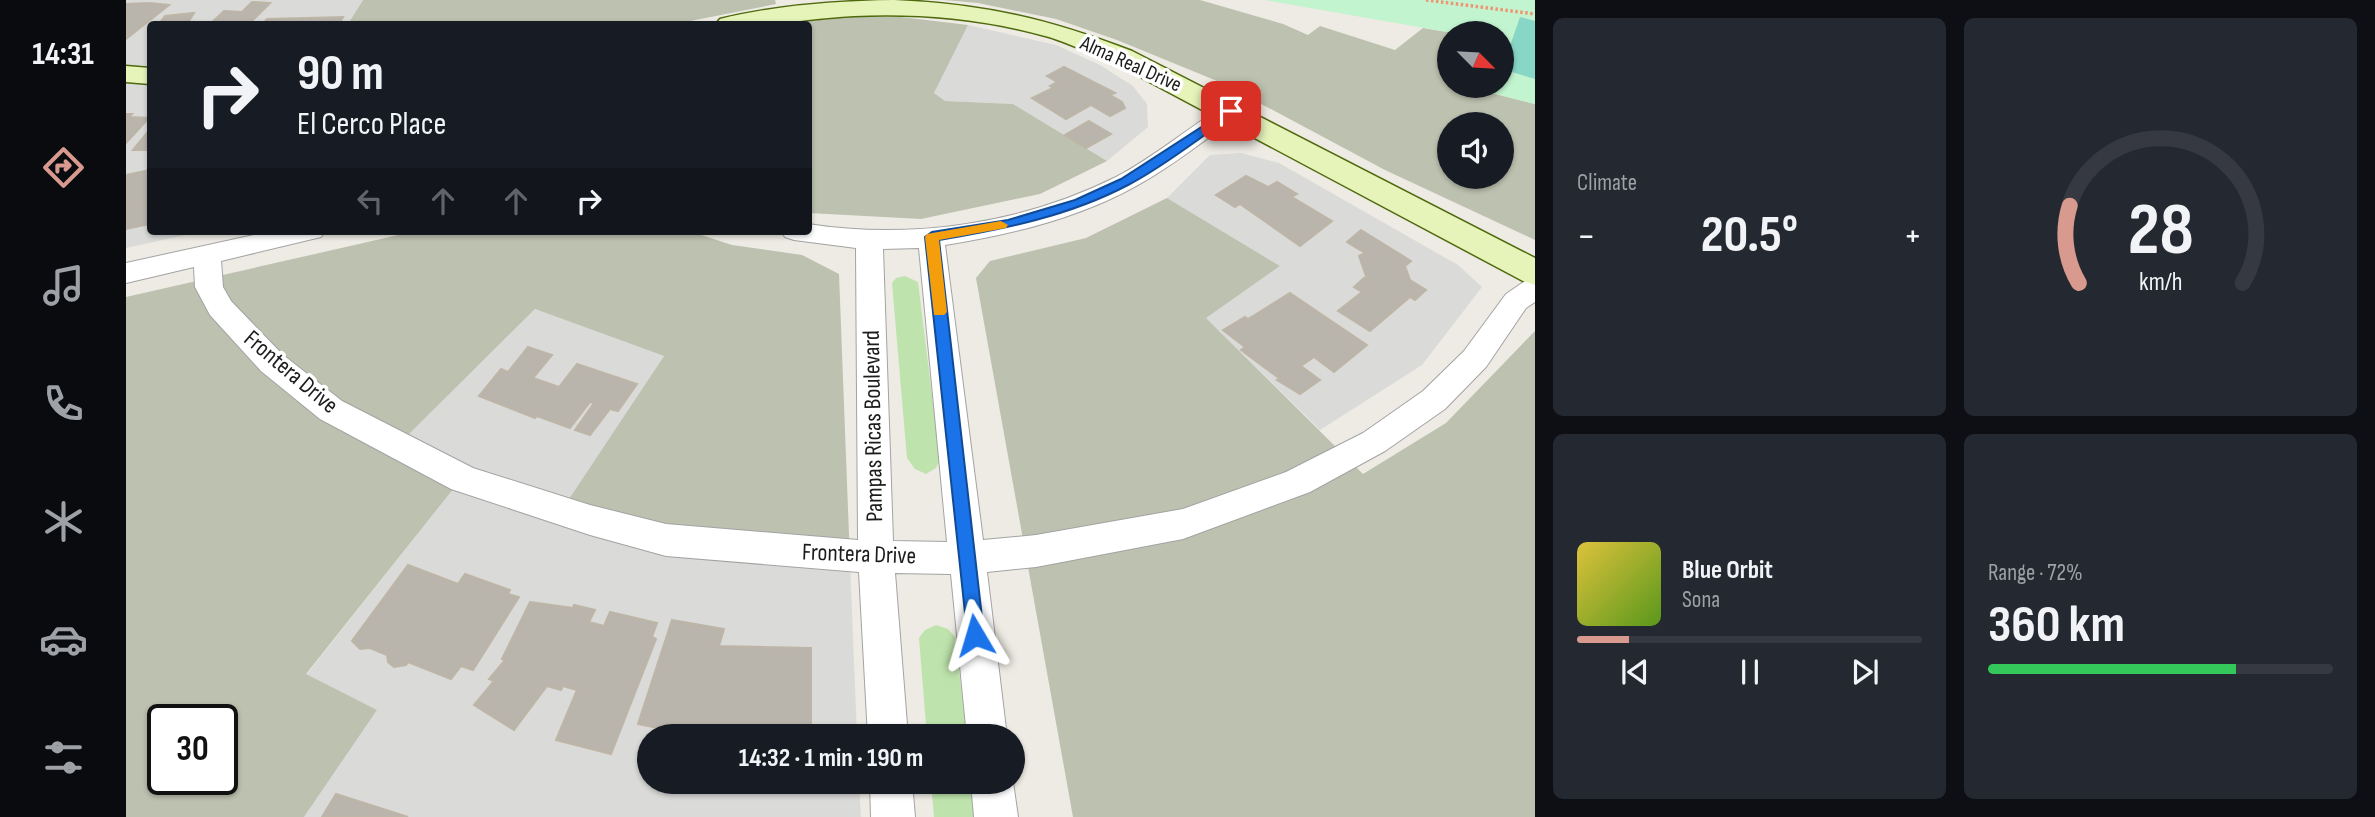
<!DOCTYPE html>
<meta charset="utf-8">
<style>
:root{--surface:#171b24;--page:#242831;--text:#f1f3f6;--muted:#9ea1a6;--line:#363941;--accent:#d89a8e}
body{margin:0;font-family:"Sofia Sans Condensed",sans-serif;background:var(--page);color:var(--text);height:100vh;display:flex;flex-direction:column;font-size:26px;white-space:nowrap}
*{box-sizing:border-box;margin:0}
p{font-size:23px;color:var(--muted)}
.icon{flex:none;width:38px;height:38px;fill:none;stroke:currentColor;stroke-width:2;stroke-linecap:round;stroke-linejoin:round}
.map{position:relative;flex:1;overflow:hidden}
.panel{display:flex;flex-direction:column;gap:18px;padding:18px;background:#0d0f14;width:840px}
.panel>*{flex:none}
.top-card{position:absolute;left:21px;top:21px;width:665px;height:214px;border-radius:7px;box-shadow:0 2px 5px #0004;background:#171b24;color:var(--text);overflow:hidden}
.needle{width:46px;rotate:114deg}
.buttons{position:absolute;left:1311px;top:21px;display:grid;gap:14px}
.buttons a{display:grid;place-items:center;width:77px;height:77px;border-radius:50%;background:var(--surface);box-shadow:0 2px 5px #0004;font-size:35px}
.speed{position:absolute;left:21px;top:704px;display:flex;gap:14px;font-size:35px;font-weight:700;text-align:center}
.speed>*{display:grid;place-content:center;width:91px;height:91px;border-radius:50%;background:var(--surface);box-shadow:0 2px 5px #0004;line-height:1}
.speed .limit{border:4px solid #111;border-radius:10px;background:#fff;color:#111}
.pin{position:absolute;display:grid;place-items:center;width:60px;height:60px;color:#fff;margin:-30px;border-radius:14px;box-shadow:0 4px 10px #0006}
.me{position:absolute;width:77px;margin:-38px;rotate:353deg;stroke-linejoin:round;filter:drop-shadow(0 0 5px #0008)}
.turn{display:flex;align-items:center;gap:24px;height:147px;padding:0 35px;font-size:32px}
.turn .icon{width:91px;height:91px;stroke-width:2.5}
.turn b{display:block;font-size:49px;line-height:60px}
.lanes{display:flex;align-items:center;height:66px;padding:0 35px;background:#0003;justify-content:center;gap:35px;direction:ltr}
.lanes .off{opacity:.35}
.big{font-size:52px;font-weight:700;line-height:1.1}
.panel .card{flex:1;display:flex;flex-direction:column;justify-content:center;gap:10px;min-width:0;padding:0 24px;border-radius:10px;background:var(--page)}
.panel .dial{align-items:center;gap:0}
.dial svg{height:182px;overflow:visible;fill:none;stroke:var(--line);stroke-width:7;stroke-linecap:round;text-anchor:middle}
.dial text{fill:var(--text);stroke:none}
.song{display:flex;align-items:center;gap:21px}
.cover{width:84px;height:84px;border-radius:10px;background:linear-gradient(135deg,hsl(50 70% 55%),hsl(90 70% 35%))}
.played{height:7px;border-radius:4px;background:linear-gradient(90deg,var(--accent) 15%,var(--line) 15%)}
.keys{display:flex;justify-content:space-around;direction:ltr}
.heat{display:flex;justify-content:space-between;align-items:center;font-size:38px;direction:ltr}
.charge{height:10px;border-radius:5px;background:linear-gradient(90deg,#34c759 72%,var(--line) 0)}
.panel .tiles{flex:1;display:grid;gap:18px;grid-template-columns:repeat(2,1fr)}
.trip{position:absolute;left:511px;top:724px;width:388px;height:70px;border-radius:35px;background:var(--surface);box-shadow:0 2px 5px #0004;font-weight:700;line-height:70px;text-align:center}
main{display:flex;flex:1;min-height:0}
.tab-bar{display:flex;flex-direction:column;width:126px;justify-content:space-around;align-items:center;background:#090b0e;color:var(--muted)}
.tab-bar .icon{width:49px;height:49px}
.tab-bar .on{color:var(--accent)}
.tab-bar b{font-size:32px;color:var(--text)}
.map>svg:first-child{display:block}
.residential{fill:#dadad9}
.construction{fill:#bdc1af;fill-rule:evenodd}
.grass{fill:#bee3ac}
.park{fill:#c2f4cf}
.pitch{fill:#87d6c6}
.building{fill:#b9b4ac;stroke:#bdb5a6;stroke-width:2}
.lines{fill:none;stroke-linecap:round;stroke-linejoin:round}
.street-casing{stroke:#a3a3a3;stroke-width:2}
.secondary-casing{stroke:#4f690d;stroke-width:3}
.path{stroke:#ee9573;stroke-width:3.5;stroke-dasharray:2.5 2.5;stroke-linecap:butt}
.street{fill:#fff;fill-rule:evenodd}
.secondary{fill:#e6f4ba;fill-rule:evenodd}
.route{fill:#1a73e8;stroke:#114b97;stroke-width:2}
.slow{fill:#f59e0b}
.labels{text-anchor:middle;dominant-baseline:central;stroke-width:7;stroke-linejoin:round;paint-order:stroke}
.far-street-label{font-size:21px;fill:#1c1c1c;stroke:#fff}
.street-label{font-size:24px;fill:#1c1c1c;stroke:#fff}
</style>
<main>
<nav class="tab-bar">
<b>14:31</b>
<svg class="icon on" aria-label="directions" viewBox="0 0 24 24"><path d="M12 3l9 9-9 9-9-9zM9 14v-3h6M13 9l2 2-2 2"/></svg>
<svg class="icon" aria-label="music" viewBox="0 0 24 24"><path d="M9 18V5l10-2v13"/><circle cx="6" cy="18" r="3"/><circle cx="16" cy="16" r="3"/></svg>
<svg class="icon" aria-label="phone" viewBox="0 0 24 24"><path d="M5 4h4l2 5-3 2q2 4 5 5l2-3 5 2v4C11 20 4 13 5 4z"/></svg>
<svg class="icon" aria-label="climate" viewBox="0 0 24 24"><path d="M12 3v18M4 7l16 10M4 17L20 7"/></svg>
<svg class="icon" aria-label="car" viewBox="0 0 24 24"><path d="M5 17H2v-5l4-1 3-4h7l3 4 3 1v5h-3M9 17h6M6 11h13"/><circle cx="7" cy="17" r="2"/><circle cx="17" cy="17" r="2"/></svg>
<svg class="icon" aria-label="filters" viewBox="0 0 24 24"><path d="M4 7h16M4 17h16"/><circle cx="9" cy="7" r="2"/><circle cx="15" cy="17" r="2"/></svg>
</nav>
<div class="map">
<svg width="1409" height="817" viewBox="0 0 1409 817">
<rect width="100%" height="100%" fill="#edebe3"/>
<g class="residential">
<path d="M0,0H237L222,24H24V231H78L0,248Z"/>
<path d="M842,25L930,45L974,65L1007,86L1021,104L1022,127L981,161L887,104L818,101L808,93Z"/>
<path d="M1115,153L1153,163L1332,265L1356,287L1296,365L1194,430L1079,317L1154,266L1041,198L1084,155Z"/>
<path d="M409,309L538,356L433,514L724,561L731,737H523V782H733L735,817H178L251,710L180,675L340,473L276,441Z"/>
</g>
<g class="construction">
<path d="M237,0H649L650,4L549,24H222Z"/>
<path d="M818,0H1074L1157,24L1182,35L1194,26L1269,50L1297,28L1327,33H1323V86H1338L1409,104V240L1259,170L1096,83L991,40L930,19L852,3ZM1323,124H1376V177H1323Z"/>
<path d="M713,17H775L842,25L808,93L819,101L887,104L981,161L914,194L795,219L683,213L682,24H664Z"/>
<path d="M1041,198L1154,266L1080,318L1237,474L1320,423L1409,331V817H947L850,278L864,261L960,238Z"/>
<path d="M290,231H563L606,245L676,255L713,274L724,561L433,514L538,356L409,309L277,440L340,473L180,674L251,710L178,817H0V297ZM37,719H96V779H37Z"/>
</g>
<g class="grass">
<path d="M779,276L792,282L814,460L810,468L800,474L789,469L781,458L766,283L770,278Z"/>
<path d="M810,625L822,629L829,637L841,737H801L793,638L799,630Z"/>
<path d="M805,782H846L850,817H808Z"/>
</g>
<path class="park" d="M1139,0H1409V104L1338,86H1376V33H1327Z"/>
<path class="pitch" d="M1394,17L1409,21V79L1376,69Z"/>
<g class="building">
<path d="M126,2L144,3L123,24H84L98,11L116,12Z"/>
<path d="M24,3L43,5L0,39V4Z"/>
<path d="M68,13L61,24H33L39,16Z"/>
<path d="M217,17L213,24H137L141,19Z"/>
<path d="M938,67L989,93L984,95L996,102L999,108L984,116L965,105L940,119L906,98L927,88L924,86L931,82L921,76Z"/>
<path d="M0,114H6L3,117L23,118L0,143Z"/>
<path d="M963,121L985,134L960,148L939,135Z"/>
<path d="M24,129V150H7Z"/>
<path d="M24,170V197L18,202L24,201V224L0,229V175Z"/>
<path d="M1120,176L1142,187L1151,182L1171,194L1166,197L1206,221L1174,246L1114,204L1109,207L1090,195Z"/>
<path d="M1235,230L1285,261L1279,266L1284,280L1300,290L1289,300L1284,297L1244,331L1212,311L1236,292L1228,287L1238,278L1241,279L1233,256L1239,253L1221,242Z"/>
<path d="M1164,293L1241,345L1208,372L1188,357L1175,366L1194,380L1174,394L1151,380L1154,379L1115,350L1119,347L1097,330L1119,317L1122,319L1127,316Z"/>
<path d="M402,347L426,355L407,378L433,387L451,364L511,384L492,411L484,409L464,435L449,430L468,403L464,402L444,428L411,416L409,418L353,396L375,369L382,372Z"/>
<path d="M282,565L332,584L339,574L384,590L382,594L393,597L347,670L335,666L325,679L282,662L280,665L268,667L262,662L261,655L244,648L234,649L226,641Z"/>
<path d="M404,602L447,608L448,605L469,610L463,622L478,626L484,612L531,623L526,637L530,639L485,754L430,740L451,690L437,686L435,690L421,686L388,730L348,705L368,681L363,679L379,660L376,659Z"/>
<path d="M546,620L598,629L593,646L685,648V737H577L512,724Z"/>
<path d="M210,794L282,817H196Z"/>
</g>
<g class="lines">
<defs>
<g id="street">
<path d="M1105,104L1113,106L1117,111L1113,116C1079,139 1047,166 1010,186C953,218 884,235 819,245L857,540L910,535L1057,509L1160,472L1237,433L1297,391L1338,351L1380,294L1399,281L1409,278V302L1400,308L1360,367L1319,409L1259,451L1184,492L1057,539L910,567L861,572L881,737H841L825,574L769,573L782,737H742L733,572L540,556L464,535L325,489L194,419L135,371L84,315L69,287L68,267L0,283V263L146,231H199L195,237L95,261L97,287L105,301L157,355L216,401L347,468L464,505L540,524L732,540L730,248L668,240L659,237L655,231H682V224C785,240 896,224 990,177C1028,157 1061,129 1097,106ZM793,248L821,542L767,541L757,249Z"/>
<path d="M744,782H786L789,817H745Z"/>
<path d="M845,782H887L892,817H848Z"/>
</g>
<g id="secondary">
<path d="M768,0C859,4 922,19 1006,51L1409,258V285L1397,281L988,63C966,54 945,44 923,37C860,19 793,13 728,16C682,18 636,29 590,24L594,19C651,5 710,1 768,0Z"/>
<path d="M0,66L24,68V84L0,82Z"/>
</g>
</defs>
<use href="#street" class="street-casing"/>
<use href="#secondary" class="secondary-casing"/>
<path class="path" d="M1300,0L1409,14"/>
<use href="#street" class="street"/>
<use href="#secondary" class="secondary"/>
</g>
<path class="route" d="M1105,108L1111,111L1109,114C1074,137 1039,166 1002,185C943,216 878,229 813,240L858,635L856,641L849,644L842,641L799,237L806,232L882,220L949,200L995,179Z"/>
<path class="slow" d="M875,221L882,225L880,228L813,240L821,312L818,315H808L799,237L801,234Z"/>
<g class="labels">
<g class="far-street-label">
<text transform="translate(1005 64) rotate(24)">Alma Real Drive</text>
</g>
<g class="street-label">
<text transform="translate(165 372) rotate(40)">Frontera Drive</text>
<text transform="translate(747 426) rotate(-91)">Pampas Ricas Boulevard</text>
<text transform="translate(733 554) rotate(2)">Frontera Drive</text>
</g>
</g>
</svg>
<div class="buttons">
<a><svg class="needle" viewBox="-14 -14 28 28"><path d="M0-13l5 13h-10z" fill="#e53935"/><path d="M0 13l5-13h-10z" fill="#9ea1a6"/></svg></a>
<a><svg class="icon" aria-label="sound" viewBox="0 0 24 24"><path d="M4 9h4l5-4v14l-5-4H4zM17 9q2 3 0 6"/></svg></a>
</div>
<div class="speed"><div class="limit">30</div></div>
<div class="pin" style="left:1105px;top:111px;background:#d93025"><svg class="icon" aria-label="arrive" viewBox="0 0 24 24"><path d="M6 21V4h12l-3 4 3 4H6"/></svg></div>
<svg class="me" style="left:849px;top:635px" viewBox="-20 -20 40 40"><path d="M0-17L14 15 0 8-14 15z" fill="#1a73e8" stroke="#fff" stroke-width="4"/></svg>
<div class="trip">14:32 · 1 min · 190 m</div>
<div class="top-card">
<div class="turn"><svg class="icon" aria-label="right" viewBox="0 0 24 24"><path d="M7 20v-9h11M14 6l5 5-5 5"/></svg><div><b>90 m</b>El Cerco Place</div></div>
<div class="lanes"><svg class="icon off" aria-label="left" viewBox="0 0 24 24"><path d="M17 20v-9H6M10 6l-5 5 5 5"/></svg><svg class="icon off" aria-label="ahead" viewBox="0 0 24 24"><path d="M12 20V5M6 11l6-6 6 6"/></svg><svg class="icon off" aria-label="ahead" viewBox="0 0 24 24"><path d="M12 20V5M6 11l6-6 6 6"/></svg><svg class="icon" aria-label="right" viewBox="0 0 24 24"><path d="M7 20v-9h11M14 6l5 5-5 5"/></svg></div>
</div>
</div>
<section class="panel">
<div class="tiles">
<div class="card"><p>Climate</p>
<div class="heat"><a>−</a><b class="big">20.5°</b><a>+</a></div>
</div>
<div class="card dial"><svg viewBox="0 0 100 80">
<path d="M14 69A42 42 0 1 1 86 69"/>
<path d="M14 69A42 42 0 0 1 10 35" stroke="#d89a8e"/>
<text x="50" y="56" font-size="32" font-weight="700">28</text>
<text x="50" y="72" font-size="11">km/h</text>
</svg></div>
<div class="card">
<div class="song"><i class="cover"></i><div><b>Blue Orbit</b><p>Sona</p></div></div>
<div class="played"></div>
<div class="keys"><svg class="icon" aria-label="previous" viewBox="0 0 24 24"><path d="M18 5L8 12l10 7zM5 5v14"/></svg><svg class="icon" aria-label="pause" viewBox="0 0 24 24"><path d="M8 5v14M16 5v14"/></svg><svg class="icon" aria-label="next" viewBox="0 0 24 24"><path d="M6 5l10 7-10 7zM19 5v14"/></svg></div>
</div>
<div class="card"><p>Range · 72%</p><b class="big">360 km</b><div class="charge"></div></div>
</div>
</section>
</main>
